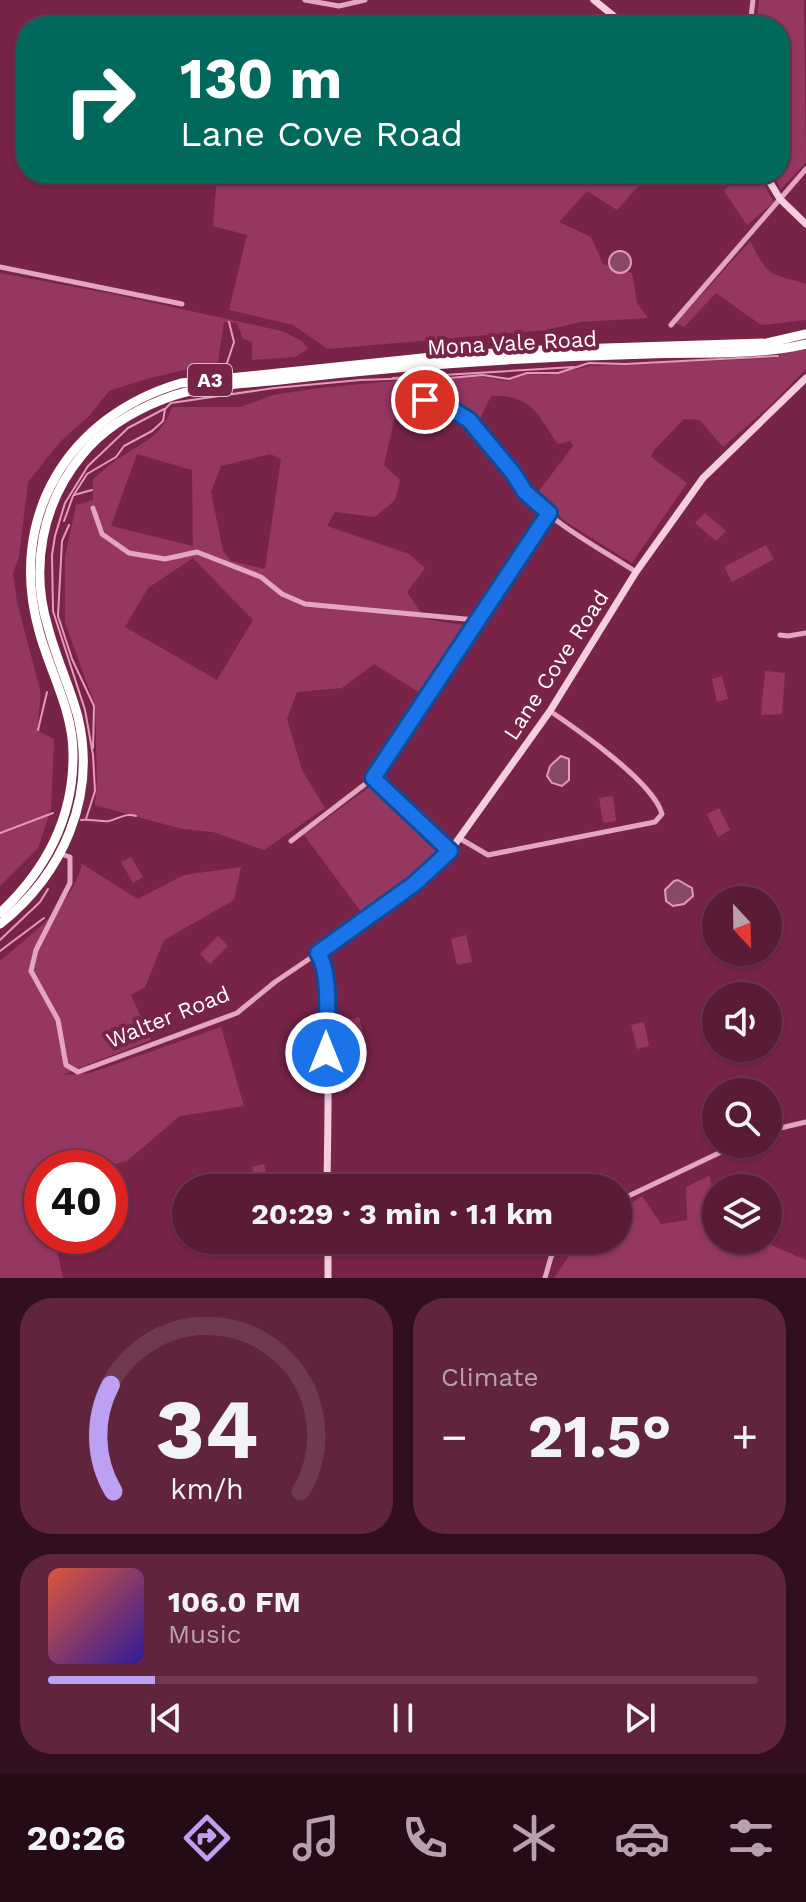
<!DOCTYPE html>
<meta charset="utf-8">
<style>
:root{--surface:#5a1b37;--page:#60243f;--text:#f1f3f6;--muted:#b8a1ad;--line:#6f3952;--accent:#bca0f2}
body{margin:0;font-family:"Work Sans",sans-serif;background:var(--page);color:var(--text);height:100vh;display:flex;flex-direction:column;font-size:30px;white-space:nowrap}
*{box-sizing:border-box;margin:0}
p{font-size:26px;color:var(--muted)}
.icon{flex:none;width:44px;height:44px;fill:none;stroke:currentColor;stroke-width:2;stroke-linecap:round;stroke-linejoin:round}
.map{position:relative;height:1278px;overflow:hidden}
.side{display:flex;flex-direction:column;gap:20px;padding:20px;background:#320f1e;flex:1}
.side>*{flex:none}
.top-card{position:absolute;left:16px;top:16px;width:774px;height:168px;border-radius:32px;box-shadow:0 2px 6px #0004,0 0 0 2px var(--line);background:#00695c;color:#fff;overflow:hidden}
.needle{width:52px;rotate:158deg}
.fabs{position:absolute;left:702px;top:886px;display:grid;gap:16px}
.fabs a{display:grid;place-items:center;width:80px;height:80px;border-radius:50%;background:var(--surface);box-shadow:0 2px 6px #0004,0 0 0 2px var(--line);font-size:40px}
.speed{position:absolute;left:24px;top:1150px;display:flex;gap:16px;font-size:40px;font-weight:700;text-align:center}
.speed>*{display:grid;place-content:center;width:104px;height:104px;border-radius:50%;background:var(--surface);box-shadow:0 2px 6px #0004,0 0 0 2px var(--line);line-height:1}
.speed .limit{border:12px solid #d22;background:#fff;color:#111}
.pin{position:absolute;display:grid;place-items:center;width:68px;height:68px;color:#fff;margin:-34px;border:4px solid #fff;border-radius:50%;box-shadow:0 2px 8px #0007}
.me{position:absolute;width:88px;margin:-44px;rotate:0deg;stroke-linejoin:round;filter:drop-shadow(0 0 6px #0008)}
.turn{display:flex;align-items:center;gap:28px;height:168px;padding:0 32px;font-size:36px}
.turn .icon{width:104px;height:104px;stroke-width:2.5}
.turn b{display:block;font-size:56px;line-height:68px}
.big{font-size:60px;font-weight:700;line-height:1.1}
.side .card{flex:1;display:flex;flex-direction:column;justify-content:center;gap:12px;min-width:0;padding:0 28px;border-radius:32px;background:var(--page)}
.side .dial{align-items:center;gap:0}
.dial svg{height:208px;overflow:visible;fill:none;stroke:var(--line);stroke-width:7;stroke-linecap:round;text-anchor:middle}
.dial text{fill:var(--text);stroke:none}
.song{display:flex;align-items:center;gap:24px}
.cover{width:96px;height:96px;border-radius:12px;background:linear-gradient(135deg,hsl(10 70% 55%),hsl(250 70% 35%))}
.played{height:8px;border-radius:4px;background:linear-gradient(90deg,var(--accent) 15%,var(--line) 15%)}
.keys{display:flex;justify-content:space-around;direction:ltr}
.heat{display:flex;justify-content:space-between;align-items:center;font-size:44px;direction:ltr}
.side .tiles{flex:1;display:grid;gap:20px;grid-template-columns:1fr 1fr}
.card:last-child{grid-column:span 2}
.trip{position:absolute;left:172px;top:1174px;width:460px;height:80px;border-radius:40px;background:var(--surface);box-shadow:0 2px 6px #0004,0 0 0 2px var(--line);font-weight:700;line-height:80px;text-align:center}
.menu{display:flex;height:128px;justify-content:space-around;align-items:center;background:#240b16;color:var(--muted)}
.menu .icon{width:56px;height:56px}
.menu .current{color:var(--accent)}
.menu b{font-size:36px;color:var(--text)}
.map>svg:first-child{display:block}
.green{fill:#963762;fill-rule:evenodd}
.water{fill:#874964;stroke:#e499bc;stroke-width:2}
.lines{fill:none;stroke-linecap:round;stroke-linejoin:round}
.stream{stroke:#e499bc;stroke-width:2}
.street{stroke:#e4a5c2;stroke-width:5}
.secondary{stroke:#f4cede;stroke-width:7}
.highway{stroke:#fff;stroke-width:9}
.route-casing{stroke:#114b97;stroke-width:20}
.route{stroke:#1a73e8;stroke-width:14}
.labels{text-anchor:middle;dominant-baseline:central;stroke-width:8;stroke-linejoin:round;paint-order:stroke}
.shield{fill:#782449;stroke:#d6bdc8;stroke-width:2}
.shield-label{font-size:20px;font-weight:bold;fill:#fff}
.street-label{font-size:22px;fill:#fff;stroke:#782449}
</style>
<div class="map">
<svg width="806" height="1278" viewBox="0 0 806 1278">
<rect width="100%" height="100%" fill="#782449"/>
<g class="green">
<path d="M759,0H804L806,162L781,189L773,174H780V26H756Z"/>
<path d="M217,174H649L617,210L587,191L559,222L591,237L603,264L632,273L637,303L648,318L581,322L545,330L328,349L293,325L229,310L247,235L213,226Z"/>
<path d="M740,174H758L774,202L747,225L724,191Z"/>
<path d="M750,241C770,280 769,272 806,284V320L761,325L716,293L684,327L676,323Z"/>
<path d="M0,273L112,294L282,331L302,341L308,349L295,357L252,360V342L243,339L237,323L224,322L218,362L146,379L109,391L90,415L60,442L28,482L19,557L13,573L17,602L40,690C42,706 35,717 40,732L54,739L51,809L38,848L0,886Z"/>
<path d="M806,348V369L771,405L723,447L700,420L684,419L655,449L651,457L687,483L632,563L566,522L536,495L573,446L570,441L558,444C537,414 532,394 491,396L477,425L452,403L423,398L394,420L384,465L400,480L395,500L375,517L335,512L327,526L409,554L425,568L407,592L425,619L463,625L420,693L374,664L342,688L297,692L287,719L302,770L325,808L264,850L213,832L182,829L95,805L97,781L95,705L65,623V557L76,505L93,500V479C103,471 113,461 124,455C149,439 161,436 172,407H240L273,395L319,388L416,379L430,382L475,376L508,381L526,374L548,375L591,366L775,358L780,356V353ZM137,454L192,470L193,546L111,526ZM270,454L281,459L265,569L231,561L223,551L211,492L221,466ZM193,558L253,620L217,680L125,627L148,588Z"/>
<path d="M705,513L726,531L716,541L695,523Z"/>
<path d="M766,545L774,559L732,582L724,567Z"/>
<path d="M765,671L785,673L782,714L761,715Z"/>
<path d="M722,676L728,699L717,702L712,679Z"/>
<path d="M372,785L438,853L362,913L304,835Z"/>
<path d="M613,796L616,821L603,823L599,798Z"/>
<path d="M719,808L730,830L718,837L707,814Z"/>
<path d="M131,857L143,877L133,883L121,862Z"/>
<path d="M82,864L138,899L184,875L241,867L234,900L164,940L145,987L131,995L151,1040L62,1075L90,1073L221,1027L244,1106L180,1116L127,1161L99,1168H42V1236H54L63,1278H0V961C31,935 73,904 82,864Z"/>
<path d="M466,935L472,962L457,965L451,939Z"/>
<path d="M218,936L228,946L210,964L200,954Z"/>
<path d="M359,1017L365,1039L354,1042L348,1020Z"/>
<path d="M644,1022L649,1046L637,1049L631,1025Z"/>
<path d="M264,1164L270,1188H257L252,1167Z"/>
<path d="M709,1176L716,1200V1240H759L806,1260V1278H554L580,1240H618V1212L642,1196L661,1224L687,1220L686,1187Z"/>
</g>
<g class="water">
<circle cx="620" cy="262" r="11"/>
<path d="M561,756L569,759V780L562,786L552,783L547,776L550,766Z"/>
<path d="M678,880L692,888L693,896L684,904L673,906L666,901L665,890L674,881Z"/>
</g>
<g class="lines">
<g class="stream">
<path d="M225,369L234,342L229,322"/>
<path d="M393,378L574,367"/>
<path d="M74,495L92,490"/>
<path d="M64,521L73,496L87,474L116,457L124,446L152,431L163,421L165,409L171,403L274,388L360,380L417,378L428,380L482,375L509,379L527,373H558L589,363L625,364L778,356"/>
<path d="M69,525L62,541L58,616L72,659L94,706L93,748"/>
<path d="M38,730L47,692"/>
<path d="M86,819L95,791L93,755L85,710L53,611L52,555L55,536L65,503L88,466L128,428L164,409"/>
<path d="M81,820C90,819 103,822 109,821C120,818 125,813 136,816"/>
<path d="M0,833L53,813"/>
<path d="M0,940L40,902L48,889"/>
<path d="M0,951L44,918"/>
</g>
<g class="street">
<path d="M305,0L339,6L365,0"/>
<path d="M750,26L753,0"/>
<path d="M0,267L182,304"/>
<path d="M671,325L806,169"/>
<path d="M425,400C467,410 489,438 513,472C517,479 520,487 526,493C553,524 601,549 636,572"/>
<path d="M93,508L102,534L129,553L165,559L197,552L261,577L282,594L305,604L476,620"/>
<path d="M780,635L788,636L806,633"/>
<path d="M373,778L450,851"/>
<path d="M459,838L488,855L655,822L662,814C654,783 578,730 550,711"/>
<path d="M291,841L373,778L549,513"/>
<path d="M61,854L70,857V883L36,950L31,971L58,1020L66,1065L78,1072L237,1013L275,982L318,953"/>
<path d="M768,1131L806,1122"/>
<path d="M618,1201L738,1144"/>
<path d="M545,1278L551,1257L562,1240"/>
</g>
<g class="secondary">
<path d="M594,0L626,26"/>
<path d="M765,174L780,199L806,224"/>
<path d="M327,1188C327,1149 333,975 318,953L414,884L450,851L550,711L636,572L703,478L806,378"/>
<path d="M328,1240V1278"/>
</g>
<g class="highway">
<path d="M0,913C46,870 74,818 73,753C73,711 50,672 39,631C7,517 68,416 181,383L432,357L542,350L767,343L806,334"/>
<path d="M0,924C63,874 97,797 78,717C70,687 56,658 48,627C30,568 42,503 82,455C103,429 133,411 164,399C202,384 249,384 289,379C409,365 528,357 648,354C700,352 756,356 806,344"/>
</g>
</g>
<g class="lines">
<defs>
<path id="route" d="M326,1053C326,1026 332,975 318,953L414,884L450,851L373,778L549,513L525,492L513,473L469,420L445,405L425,400"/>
</defs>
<use href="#route" class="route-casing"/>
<use href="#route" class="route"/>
</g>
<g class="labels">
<rect class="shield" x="188" y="364" width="44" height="32" rx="6"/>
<g class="shield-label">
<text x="210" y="380">A3</text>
</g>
<g class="street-label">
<text transform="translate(512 343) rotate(-3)">Mona Vale Road</text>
<text transform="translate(556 665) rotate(-57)">Lane Cove Road</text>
<text transform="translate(168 1017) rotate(-22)">Walter Road</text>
</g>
</g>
</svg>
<div class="fabs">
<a><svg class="needle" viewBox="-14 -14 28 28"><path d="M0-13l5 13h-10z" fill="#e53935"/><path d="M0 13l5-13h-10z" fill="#b8a1ad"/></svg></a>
<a><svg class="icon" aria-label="sound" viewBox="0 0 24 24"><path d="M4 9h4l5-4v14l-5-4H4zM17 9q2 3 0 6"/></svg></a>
<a><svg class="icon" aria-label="search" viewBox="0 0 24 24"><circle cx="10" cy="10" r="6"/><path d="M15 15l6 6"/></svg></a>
<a><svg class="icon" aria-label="layers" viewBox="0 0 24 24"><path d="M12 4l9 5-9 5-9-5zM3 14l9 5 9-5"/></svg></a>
</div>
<div class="speed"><div class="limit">40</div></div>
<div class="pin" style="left:425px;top:400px;background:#d93025"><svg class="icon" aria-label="arrive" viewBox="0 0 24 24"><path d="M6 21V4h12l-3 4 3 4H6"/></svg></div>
<svg class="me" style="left:326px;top:1053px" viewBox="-20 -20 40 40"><circle r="17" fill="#1a73e8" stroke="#fff" stroke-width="3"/><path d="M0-11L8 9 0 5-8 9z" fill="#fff"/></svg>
<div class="trip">20:29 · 3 min · 1.1 km</div>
<div class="top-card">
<div class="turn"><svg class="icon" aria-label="right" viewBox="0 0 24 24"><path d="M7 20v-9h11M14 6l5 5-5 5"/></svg><div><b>130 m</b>Lane Cove Road</div></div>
</div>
</div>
<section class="side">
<div class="tiles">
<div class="card dial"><svg viewBox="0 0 100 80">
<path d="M14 69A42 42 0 1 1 86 69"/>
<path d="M14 69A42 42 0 0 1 13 28" stroke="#bca0f2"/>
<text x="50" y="56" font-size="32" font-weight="700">34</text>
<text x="50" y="72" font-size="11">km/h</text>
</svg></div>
<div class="card"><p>Climate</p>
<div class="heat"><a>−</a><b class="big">21.5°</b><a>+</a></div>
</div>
<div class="card">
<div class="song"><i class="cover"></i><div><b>106.0 FM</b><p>Music</p></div></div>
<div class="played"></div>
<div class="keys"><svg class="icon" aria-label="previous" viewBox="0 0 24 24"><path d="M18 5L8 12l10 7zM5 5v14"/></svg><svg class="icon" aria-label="pause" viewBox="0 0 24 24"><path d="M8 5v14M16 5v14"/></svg><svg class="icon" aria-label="next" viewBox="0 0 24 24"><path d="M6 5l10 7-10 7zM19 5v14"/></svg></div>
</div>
</div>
</section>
<nav class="menu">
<b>20:26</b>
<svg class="icon current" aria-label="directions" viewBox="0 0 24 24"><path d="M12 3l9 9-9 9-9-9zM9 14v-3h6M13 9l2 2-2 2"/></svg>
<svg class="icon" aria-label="music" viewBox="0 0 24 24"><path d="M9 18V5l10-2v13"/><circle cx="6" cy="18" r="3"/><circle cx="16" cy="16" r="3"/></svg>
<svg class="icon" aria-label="phone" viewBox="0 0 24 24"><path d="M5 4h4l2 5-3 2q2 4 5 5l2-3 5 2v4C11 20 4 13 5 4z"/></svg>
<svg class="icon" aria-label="climate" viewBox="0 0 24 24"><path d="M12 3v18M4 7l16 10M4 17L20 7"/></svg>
<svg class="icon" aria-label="car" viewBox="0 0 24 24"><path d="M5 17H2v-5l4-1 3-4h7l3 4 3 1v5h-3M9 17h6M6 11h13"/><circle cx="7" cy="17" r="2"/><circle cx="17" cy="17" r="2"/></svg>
<svg class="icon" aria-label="filters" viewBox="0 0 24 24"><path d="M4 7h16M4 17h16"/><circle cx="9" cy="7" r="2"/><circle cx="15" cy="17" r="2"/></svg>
</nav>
